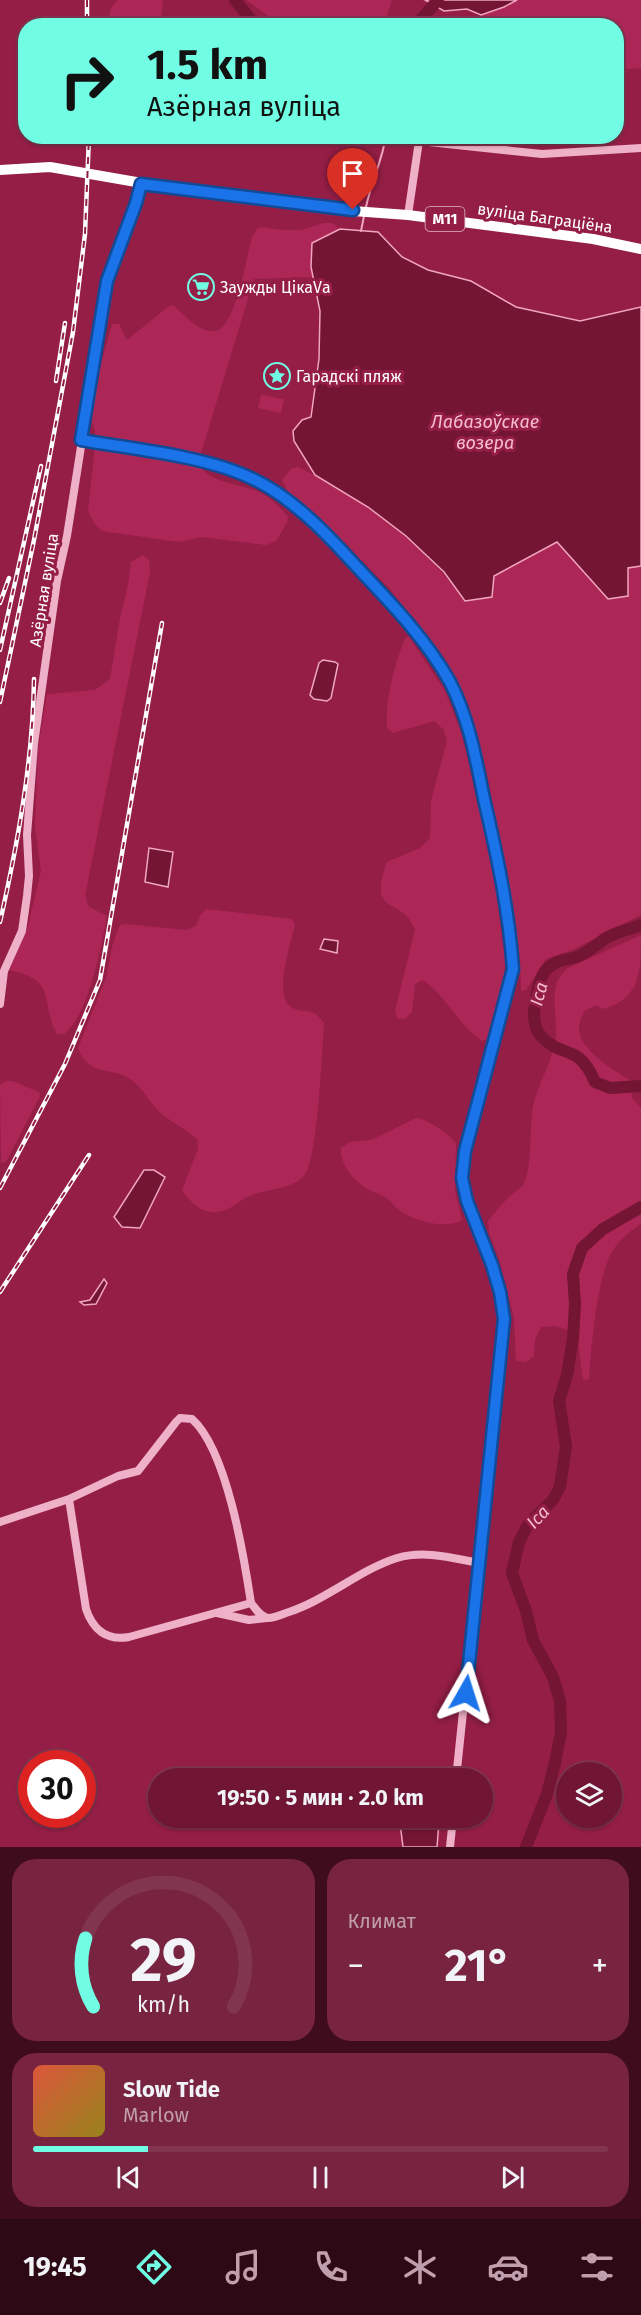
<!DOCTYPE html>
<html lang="ru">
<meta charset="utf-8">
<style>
:root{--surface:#701634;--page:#782340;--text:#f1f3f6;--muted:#c09fac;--line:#82354f;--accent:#71fde3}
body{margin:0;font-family:"Fira Sans",sans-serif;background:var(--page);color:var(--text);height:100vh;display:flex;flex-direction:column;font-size:22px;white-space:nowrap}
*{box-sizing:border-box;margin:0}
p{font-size:20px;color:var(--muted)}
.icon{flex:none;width:33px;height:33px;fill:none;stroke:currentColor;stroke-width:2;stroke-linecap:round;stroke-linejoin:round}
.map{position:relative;height:1847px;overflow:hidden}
.sheet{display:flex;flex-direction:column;gap:12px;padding:12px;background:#3e0c1d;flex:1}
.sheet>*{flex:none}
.guide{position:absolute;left:18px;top:18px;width:606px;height:126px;border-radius:24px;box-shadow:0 2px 4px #0004,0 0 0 2px var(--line);background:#71fde3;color:#111;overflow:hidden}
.controls{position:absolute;left:556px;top:1762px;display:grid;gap:12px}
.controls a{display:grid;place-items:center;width:66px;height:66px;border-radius:50%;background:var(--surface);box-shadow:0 2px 4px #0004,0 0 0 2px var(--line);font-size:30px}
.speed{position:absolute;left:18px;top:1750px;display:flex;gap:12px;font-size:30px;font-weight:700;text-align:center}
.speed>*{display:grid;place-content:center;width:78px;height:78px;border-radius:50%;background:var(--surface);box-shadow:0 2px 4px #0004,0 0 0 2px var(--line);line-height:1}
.speed .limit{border:9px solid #d22;background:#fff;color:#111}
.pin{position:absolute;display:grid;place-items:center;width:51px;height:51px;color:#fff;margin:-62px -26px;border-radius:50% 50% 50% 0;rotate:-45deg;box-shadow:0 0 6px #0007}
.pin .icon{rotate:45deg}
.me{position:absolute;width:66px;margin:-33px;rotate:6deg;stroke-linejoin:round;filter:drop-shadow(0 0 4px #0008)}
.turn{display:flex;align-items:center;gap:21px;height:126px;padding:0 30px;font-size:27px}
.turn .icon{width:78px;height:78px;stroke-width:2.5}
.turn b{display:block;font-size:42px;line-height:51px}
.big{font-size:45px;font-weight:700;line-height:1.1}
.sheet .card{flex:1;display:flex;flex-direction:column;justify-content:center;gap:9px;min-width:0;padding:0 21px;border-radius:24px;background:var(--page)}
.sheet .dial{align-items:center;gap:0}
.dial svg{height:156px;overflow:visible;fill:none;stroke:var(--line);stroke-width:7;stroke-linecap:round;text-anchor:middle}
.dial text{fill:var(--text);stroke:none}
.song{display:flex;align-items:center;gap:18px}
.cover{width:72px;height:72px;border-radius:9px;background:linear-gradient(135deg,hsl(10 70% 55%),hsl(50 70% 35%))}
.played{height:6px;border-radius:3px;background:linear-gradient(90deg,var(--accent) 20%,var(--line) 20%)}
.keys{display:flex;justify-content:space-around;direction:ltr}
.heat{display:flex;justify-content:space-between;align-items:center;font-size:33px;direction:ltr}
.sheet .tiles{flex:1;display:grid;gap:12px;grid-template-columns:1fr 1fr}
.card:last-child{grid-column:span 2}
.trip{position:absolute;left:148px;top:1768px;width:345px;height:60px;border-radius:30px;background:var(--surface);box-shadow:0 2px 4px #0004,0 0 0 2px var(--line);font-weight:700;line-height:60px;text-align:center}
.menu{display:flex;height:96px;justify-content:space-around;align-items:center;background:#2d0915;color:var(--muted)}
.menu .icon{width:42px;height:42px}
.menu .on{color:var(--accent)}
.menu b{font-size:27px;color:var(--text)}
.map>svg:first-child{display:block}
.green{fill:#ad2756}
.water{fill:#731533;stroke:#f0a5c0;stroke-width:1.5}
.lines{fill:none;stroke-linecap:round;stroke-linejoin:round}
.stream{stroke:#f0a5c0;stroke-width:2}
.river{stroke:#731533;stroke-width:12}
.minor{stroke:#efb1c7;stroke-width:8}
.highway{stroke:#fff;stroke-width:10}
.rail-casing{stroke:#fff;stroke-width:4.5}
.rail{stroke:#951e46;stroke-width:2;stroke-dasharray:7;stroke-linecap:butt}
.route-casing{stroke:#114b97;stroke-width:15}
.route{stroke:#1a73e8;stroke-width:10}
.labels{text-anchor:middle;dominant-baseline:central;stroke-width:6;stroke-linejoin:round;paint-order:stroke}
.shield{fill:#951e46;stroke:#dfbcc8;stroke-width:1.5}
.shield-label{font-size:15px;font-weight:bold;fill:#fff}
.street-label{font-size:16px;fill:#fff;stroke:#951e46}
.poi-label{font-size:16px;fill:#fff;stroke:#951e46;text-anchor:start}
.water-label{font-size:18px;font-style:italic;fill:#f5bdd1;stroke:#951e46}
</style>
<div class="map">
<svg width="641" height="1847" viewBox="0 0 641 1847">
<rect width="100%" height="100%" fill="#951e46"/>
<g class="green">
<path d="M118,0H163L160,25H107L111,8Z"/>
<path d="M246,0H392L385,21L379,25L290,26L277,22Z"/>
<path d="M517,0H641V68L617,70L616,26H475L481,15L504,7Z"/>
<path d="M323,223H332L340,229L312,243L311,267L314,277L254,279L201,453L203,470C215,482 235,484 251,489C266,493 279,505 288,517L287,523L276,541L266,545L201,537L179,542L102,531L95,524L88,511L94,455L95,431L91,419L95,386L112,324H119L127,340L169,306L173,305C184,314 199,334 216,331C236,326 247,255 252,237L257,229L261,227L282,230H301Z"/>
<path d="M261,395L284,399L281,413L258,408Z"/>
<path d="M298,467C364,498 422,543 465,601L494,576L557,542L608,599L628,568L641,566V915L572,950L546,959L526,990L521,991L520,963L517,936L486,769L465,702L441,655L389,588L320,518L288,493L282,480L291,469Z"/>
<path d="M143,555L149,560L150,572L85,896L89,907L107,916C101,947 89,1015 64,1034H57C39,1001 59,980 9,970L27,930L41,871L35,826L38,750L47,694L95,690L110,679L120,618L128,585L131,562Z"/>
<path d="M406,637H409L445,691L462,735L493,870L505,960L504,980L490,1034L487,1039L482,1041C459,1026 441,989 422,980L415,984L412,1012L404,1019L397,1018L395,1011L415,930C403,895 366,919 387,862L420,848L430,838L431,801L447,741L444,730L434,721L393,733L387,728C385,700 395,661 406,637Z"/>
<path d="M207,909L292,919L295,925C291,942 273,996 291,1007C298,1012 306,1010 314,1013C318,1015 321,1020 324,1023C322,1048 318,1164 303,1177C285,1193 259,1187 239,1202C216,1220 198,1213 182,1190L198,1149L197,1139C184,1127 167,1121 156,1108C146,1098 141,1084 127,1077C108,1067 89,1076 78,1048L106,978L113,943L120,925L125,924L186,930L196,926L201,914Z"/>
<path d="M641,935C641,970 641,1000 602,1009L596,1005L584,1011C583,1015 580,1020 579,1025C576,1048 613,1070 630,1080L632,1098L641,1108V1224C632,1230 622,1237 616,1246C597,1268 591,1349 589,1379L583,1380L577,1333L555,1326L541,1327L535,1339L534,1356L526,1362L516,1361L514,1318L500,1262L489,1233L488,1221C495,1213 501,1204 509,1197C513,1193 520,1189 523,1185C533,1168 529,1127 533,1107C538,1082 553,1062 556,1037C558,1013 546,985 568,968Z"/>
<path d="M6,1081H12L39,1092L40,1096L6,1162L1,1163L0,1085Z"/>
<path d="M416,1118C425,1118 451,1135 456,1143L455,1191L462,1220C446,1230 414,1221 399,1210C395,1208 393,1203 389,1200C382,1194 371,1192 364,1187C351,1177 340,1163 341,1148L350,1142L371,1140Z"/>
</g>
<g class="water">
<path d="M425,0H517L504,7L481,15L467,9L444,11Z"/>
<path d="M340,229L378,232L402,257L428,270L471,281L516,307L580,321L641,307V566L628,568V596L608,599L557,542L494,576L492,597L465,601L444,572L406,536L368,507L315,475L294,441L293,431L302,420L311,417L319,359L320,311L311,267L312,243Z"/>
<path d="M323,660L335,662L338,664L331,698L327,701L314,699L310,695L319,663Z"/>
<path d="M149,848L173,852L168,887L145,882Z"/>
<path d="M324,939L338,941L337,953L320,949Z"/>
<path d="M144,1170H154L165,1177L140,1228L122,1227L114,1217Z"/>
<path d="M104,1279L107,1283L96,1304L84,1305L80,1302L90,1300Z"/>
<path d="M435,1818L439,1821L437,1847H403L400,1823Z"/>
</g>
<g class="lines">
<g class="stream">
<path d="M366,207C371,183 382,161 386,136"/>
<path d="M361,231L364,216"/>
</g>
<g class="river">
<path d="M235,0L256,26"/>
<path d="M415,26L438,0"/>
<path d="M641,925C630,929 617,932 606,938C597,944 590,951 579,956C569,960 558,959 549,967C539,976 537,992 535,1005C533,1015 534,1029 541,1036C563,1060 578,1042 595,1082L610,1088L641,1086"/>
<path d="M526,1847L547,1794L555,1763L561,1732L560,1701L553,1677L533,1640L526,1611L512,1573L519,1542L529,1523L553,1500L560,1487L566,1446L559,1401L567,1375L573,1339L575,1304L573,1274L582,1248L603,1229L641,1207"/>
</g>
<g class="minor">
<path d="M408,215L419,141L542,154L641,148"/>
<path d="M81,440C132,449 208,456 253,479C298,501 333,541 366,577C402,616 441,657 462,708C471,732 475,758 481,783C487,812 495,842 500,872C507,913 517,951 509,993L465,1151L462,1178L467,1201L492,1265L500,1292L504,1319L456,1779"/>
<path d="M0,1004L4,971L22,931L27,896L29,876L27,835L34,744L57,581L67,536L107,281L139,195L141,184"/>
<path d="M0,1522L69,1499L118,1476L138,1471L176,1422L180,1418L192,1419C227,1450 244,1557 251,1603L129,1637C107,1641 93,1630 86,1609L69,1499"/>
<path d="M251,1603C256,1609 260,1617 268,1618C273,1618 281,1615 286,1613C327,1600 359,1570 397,1558C425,1550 452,1558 479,1563"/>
<path d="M217,1613L249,1620L267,1618"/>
<path d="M450,1847L453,1818"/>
</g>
<path class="highway" d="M0,170L50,167L182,190L353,211L408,215L593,239L641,249"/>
<defs>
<g id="rail">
<path d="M87,0V26"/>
<path d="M56,381L65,323"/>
<path d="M0,603L9,578"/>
<path d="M0,650L41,466"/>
<path d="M0,702L34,540L73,332L85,234L89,136"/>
<path d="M0,922C18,842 33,760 34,679"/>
<path d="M0,1188L65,1064L100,980L162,623"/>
<path d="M0,1292L89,1155"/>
</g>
</defs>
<use href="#rail" class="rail-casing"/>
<use href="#rail" class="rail"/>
</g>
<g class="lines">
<defs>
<path id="route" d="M353,210L141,184L136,203L107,281L81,440C132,449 207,456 253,479C293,498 327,534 356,566C390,602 426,639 450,682C469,719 476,759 484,799C497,855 509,911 513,969L465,1151L462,1178L467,1201L492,1265L500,1292L504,1319L466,1693"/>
</defs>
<use href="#route" class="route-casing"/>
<use href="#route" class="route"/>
</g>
<defs>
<symbol id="supermarket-ring" viewBox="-11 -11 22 22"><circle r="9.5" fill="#951e46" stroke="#71fde3" stroke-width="1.5"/><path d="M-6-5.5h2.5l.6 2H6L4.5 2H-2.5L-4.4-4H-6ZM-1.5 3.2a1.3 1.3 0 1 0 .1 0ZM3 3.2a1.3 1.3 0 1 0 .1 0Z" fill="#71fde3"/></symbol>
<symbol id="sight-ring" viewBox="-11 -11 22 22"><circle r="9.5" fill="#951e46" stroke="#71fde3" stroke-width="1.5"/><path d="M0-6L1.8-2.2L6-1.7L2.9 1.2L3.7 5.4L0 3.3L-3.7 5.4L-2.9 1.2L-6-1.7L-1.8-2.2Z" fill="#71fde3"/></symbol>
</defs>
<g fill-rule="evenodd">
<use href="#supermarket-ring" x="186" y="272" width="30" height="30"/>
<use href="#sight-ring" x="262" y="361" width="30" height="30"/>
</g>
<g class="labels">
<rect class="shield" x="425.5" y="207" width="39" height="24" rx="4.5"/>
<g class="shield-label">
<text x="445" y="219">М11</text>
</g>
<g class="street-label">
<text transform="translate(545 218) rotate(8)">вуліца Баграціёна</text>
<text transform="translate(44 590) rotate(-81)">Азёрная вуліца</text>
</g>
<g class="poi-label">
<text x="220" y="287">Заужды ЦікаVа</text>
<text x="296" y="376">Гарадскі пляж</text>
</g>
<g class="water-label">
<text x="485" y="422">Лабазоўскае<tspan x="485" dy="21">возера</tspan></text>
<text transform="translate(539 994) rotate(-75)">Іса</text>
<text transform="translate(538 1517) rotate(-47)">Іса</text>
</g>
</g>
</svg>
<div class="controls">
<a><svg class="icon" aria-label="layers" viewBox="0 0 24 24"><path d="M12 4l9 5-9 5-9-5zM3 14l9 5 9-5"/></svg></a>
</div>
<div class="speed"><div class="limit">30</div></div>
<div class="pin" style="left:353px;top:210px;background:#d93025"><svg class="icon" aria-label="arrive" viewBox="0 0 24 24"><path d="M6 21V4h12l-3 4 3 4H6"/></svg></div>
<svg class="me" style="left:466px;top:1693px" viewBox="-20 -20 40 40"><path d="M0-17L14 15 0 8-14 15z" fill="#1a73e8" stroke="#fff" stroke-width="4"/></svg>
<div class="trip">19:50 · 5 мин · 2.0 km</div>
<div class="guide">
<div class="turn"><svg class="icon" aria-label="right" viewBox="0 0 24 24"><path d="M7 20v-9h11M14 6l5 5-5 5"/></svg><div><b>1.5 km</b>Азёрная вуліца</div></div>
</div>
</div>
<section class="sheet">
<div class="tiles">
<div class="card dial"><svg viewBox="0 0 100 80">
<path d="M14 69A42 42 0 1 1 86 69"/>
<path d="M14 69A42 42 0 0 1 10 34" stroke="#71fde3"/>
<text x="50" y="56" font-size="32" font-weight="700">29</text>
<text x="50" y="72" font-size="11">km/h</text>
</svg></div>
<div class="card"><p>Климат</p>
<div class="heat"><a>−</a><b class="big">21°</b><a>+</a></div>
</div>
<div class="card">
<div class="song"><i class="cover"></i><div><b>Slow Tide</b><p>Marlow</p></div></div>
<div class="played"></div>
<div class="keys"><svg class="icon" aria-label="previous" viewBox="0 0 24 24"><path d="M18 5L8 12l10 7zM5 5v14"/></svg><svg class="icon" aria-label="pause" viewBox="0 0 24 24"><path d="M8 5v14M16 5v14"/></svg><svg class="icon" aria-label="next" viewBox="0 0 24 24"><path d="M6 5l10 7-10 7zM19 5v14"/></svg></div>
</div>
</div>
</section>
<nav class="menu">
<b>19:45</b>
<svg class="icon on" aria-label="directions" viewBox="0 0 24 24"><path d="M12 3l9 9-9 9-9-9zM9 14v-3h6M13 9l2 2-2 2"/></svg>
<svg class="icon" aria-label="music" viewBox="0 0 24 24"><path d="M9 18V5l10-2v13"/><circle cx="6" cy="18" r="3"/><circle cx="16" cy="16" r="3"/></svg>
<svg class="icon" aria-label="phone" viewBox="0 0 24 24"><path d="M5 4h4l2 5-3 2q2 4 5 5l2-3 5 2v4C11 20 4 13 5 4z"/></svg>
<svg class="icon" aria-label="climate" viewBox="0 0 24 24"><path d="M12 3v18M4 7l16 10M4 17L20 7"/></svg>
<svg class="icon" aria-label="car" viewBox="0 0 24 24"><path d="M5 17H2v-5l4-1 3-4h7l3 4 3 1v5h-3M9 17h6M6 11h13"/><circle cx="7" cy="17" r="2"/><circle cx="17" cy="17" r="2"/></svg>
<svg class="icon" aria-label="filters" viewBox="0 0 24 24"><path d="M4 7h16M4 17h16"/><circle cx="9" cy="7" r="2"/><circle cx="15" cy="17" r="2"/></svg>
</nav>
